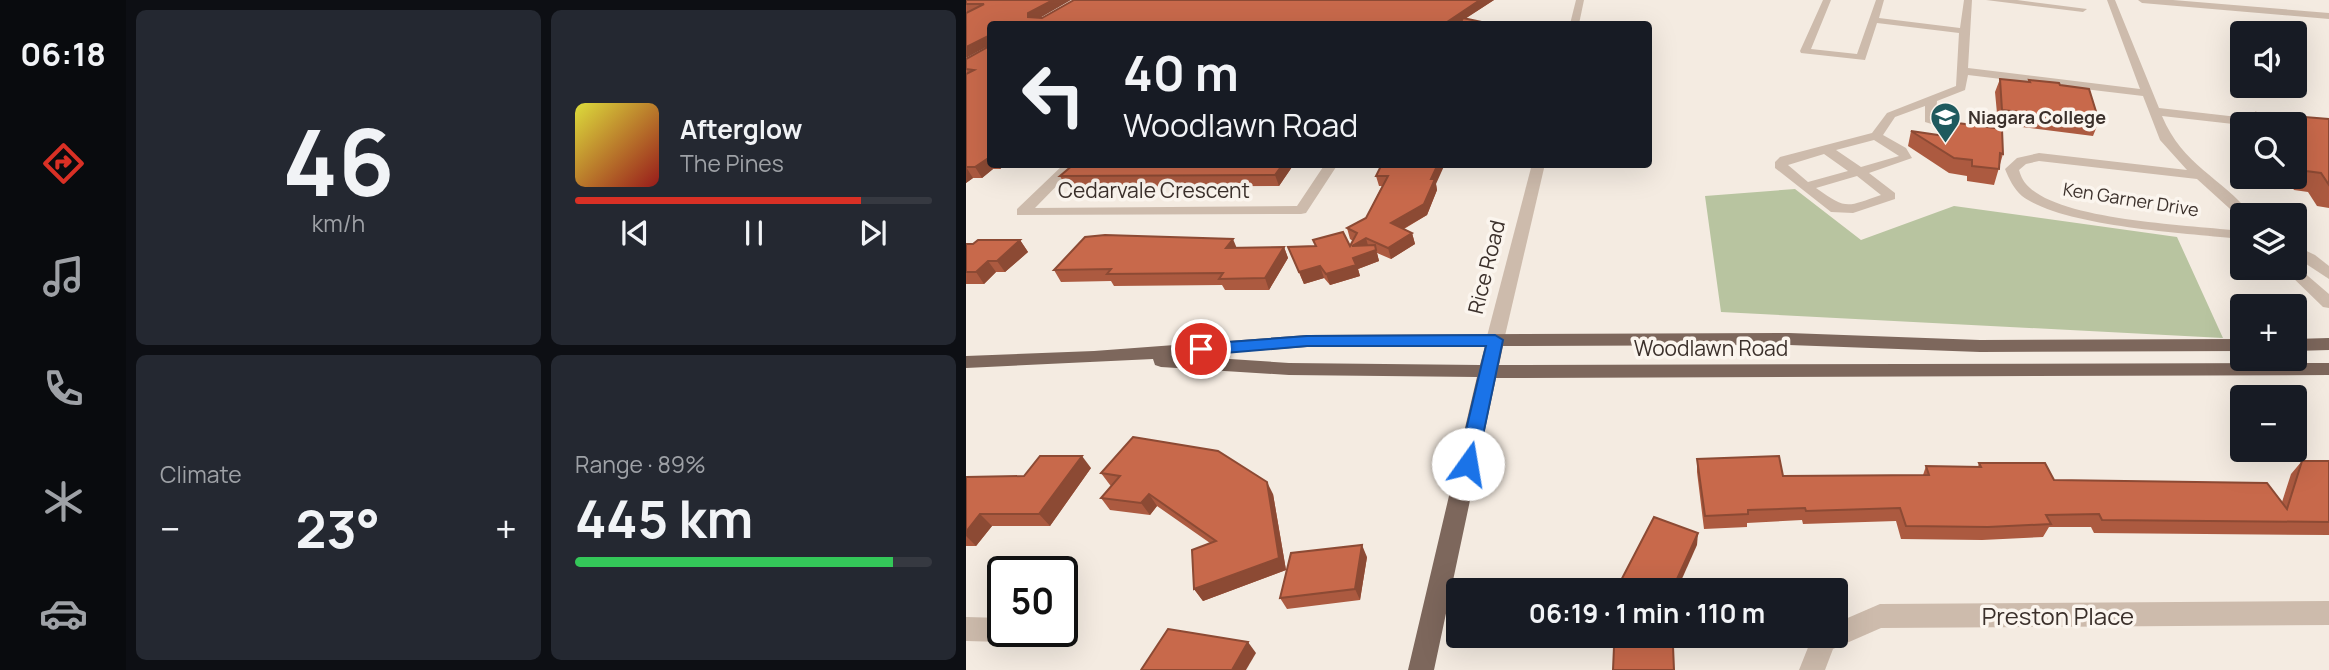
<!DOCTYPE html>
<meta charset="utf-8">
<style>
:root{--surface:#171b24;--page:#242831;--text:#f1f3f6;--muted:#9ea1a6;--line:#363941;--accent:#d93025}
body{margin:0;font-family:Manrope,sans-serif;background:var(--page);color:var(--text);height:100vh;display:flex;flex-direction:column;font-size:26px;white-space:nowrap}
*{box-sizing:border-box;margin:0}
p{font-size:23px;color:var(--muted)}
.icon{flex:none;width:38px;height:38px;fill:none;stroke:currentColor;stroke-width:2;stroke-linecap:round;stroke-linejoin:round}
.map{position:relative;flex:1;overflow:hidden}
.drawer{display:flex;flex-direction:column;gap:10px;padding:10px;background:#0d0f14;width:840px}
.drawer>*{flex:none}
.guide{position:absolute;left:21px;top:21px;width:665px;height:147px;border-radius:7px;box-shadow:0 7px 28px #0002;background:#171b24;color:var(--text);overflow:hidden}
.controls{position:absolute;left:1264px;top:21px;display:grid;gap:14px}
.controls a{display:grid;place-items:center;width:77px;height:77px;border-radius:7px;background:var(--surface);box-shadow:0 7px 28px #0002;font-size:35px}
.speed{position:absolute;left:21px;top:556px;display:flex;gap:14px;font-size:35px;font-weight:700;text-align:center}
.speed>*{display:grid;place-content:center;width:91px;height:91px;border-radius:50%;background:var(--surface);box-shadow:0 7px 28px #0002;line-height:1}
.speed .limit{border:4px solid #111;border-radius:10px;background:#fff;color:#111}
.pin{position:absolute;display:grid;place-items:center;width:60px;height:60px;color:#fff;margin:-30px;border:4px solid #fff;border-radius:50%;box-shadow:0 2px 7px #0007}
.me{position:absolute;width:77px;margin:-38px;rotate:13deg;stroke-linejoin:round;filter:drop-shadow(0 0 5px #0008)}
.turn{display:flex;align-items:center;gap:24px;height:147px;padding:0 21px;font-size:32px}
.turn .icon{width:91px;height:91px;stroke-width:2.5}
.turn b{display:block;font-size:49px;line-height:60px}
.big{font-size:52px;font-weight:700;line-height:1.1}
.drawer .card{flex:1;display:flex;flex-direction:column;justify-content:center;gap:10px;min-width:0;padding:0 24px;border-radius:10px;background:var(--page)}
.drawer .dial{align-items:center;gap:0}
.dial b{font-size:91px;line-height:1}
.song{display:flex;align-items:center;gap:21px}
.cover{width:84px;height:84px;border-radius:10px;background:linear-gradient(135deg,hsl(60 70% 55%),hsl(0 70% 35%))}
.played{height:7px;border-radius:4px;background:linear-gradient(90deg,var(--accent) 80%,var(--line) 80%)}
.keys{display:flex;justify-content:space-around;direction:ltr}
.heat{display:flex;justify-content:space-between;align-items:center;font-size:38px;direction:ltr}
.charge{height:10px;border-radius:5px;background:linear-gradient(90deg,#34c759 89%,var(--line) 0)}
.drawer .tiles{flex:1;display:grid;gap:10px;grid-template-columns:repeat(2,1fr)}
.trip{position:absolute;left:480px;top:578px;width:402px;height:70px;border-radius:7px;background:var(--surface);box-shadow:0 7px 28px #0002;font-weight:700;line-height:70px;text-align:center}
main{display:flex;flex:1;min-height:0}
.tabs{display:flex;flex-direction:column;width:126px;justify-content:space-around;align-items:center;background:#090b0e;color:var(--muted)}
.tabs .icon{width:49px;height:49px}
.tabs .on{color:var(--accent)}
.tabs b{font-size:32px;color:var(--text)}
.map>svg:first-child{display:block}
.green{fill:#b8c4a0}
.lines{fill:none;stroke-linecap:round;stroke-linejoin:round}
.minor{fill:#cdbbac;fill-rule:evenodd}
.major{fill:#7d675c;fill-rule:evenodd}
.wall{fill:#ac5a40}
.shaded-wall{fill:#8c4a34}
.building{fill:#c8694b;stroke:#8c4a34;stroke-width:2}
.route{fill:#1a73e8;stroke:#114b97;stroke-width:2}
.labels{text-anchor:middle;dominant-baseline:central;stroke-width:7;stroke-linejoin:round;paint-order:stroke}
.far-poi-label{font-size:18px;font-weight:bold;fill:#3b302b;stroke:#fbf5ee;text-anchor:start}
.far-street-label{font-size:18px;fill:#3b302b;stroke:#fbf5ee}
.street-label{font-size:21px;fill:#3b302b;stroke:#fbf5ee}
.near-street-label{font-size:24px;fill:#3b302b;stroke:#fbf5ee}
</style>
<main>
<nav class="tabs">
<b>06:18</b>
<svg class="icon on" aria-label="directions" viewBox="0 0 24 24"><path d="M12 3l9 9-9 9-9-9zM9 14v-3h6M13 9l2 2-2 2"/></svg>
<svg class="icon" aria-label="music" viewBox="0 0 24 24"><path d="M9 18V5l10-2v13"/><circle cx="6" cy="18" r="3"/><circle cx="16" cy="16" r="3"/></svg>
<svg class="icon" aria-label="phone" viewBox="0 0 24 24"><path d="M5 4h4l2 5-3 2q2 4 5 5l2-3 5 2v4C11 20 4 13 5 4z"/></svg>
<svg class="icon" aria-label="climate" viewBox="0 0 24 24"><path d="M12 3v18M4 7l16 10M4 17L20 7"/></svg>
<svg class="icon" aria-label="car" viewBox="0 0 24 24"><path d="M5 17H2v-5l4-1 3-4h7l3 4 3 1v5h-3M9 17h6M6 11h13"/><circle cx="7" cy="17" r="2"/><circle cx="17" cy="17" r="2"/></svg>
</nav>
<section class="drawer">
<div class="tiles">
<div class="card dial"><b>46</b><p>km/h</p></div>
<div class="card">
<div class="song"><i class="cover"></i><div><b>Afterglow</b><p>The Pines</p></div></div>
<div class="played"></div>
<div class="keys"><svg class="icon" aria-label="previous" viewBox="0 0 24 24"><path d="M18 5L8 12l10 7zM5 5v14"/></svg><svg class="icon" aria-label="pause" viewBox="0 0 24 24"><path d="M8 5v14M16 5v14"/></svg><svg class="icon" aria-label="next" viewBox="0 0 24 24"><path d="M6 5l10 7-10 7zM19 5v14"/></svg></div>
</div>
<div class="card"><p>Climate</p>
<div class="heat"><a>−</a><b class="big">23°</b><a>+</a></div>
</div>
<div class="card"><p>Range · 89%</p><b class="big">445 km</b><div class="charge"></div></div>
</div>
</section>
<div class="map">
<svg width="1363" height="670" viewBox="0 0 1363 670">
<rect width="100%" height="100%" fill="#f4ebe1"/>
<path class="green" d="M829,189L895,240L988,206L1211,237L1257,338L755,312L739,196Z"/>
<g class="lines">
<g class="minor">
<path d="M610,0H618L613,24H604Z"/>
<path d="M857,0H865L845,49L891,54L910,0H918L913,18L994,28L998,0H1006L1002,68L1174,89L1141,0H1149L1193,108L1298,120L1304,124L1276,125L1196,116C1217,166 1255,177 1286,215H1276L1274,218L1231,179L1073,161L1060,164L1053,170C1055,177 1058,183 1064,188C1101,221 1225,225 1276,231V239C1221,233 1098,227 1056,196C1048,189 1043,179 1039,169L1051,158L1073,153L1221,170L1194,140L1177,96L1002,75L999,90L971,101L969,125L959,122V106L929,117L917,135L940,148L946,158L903,173L929,193V199L887,213L865,212L809,168V162L814,157L906,133L921,113L990,86L993,33L911,23L899,60L835,53L834,51ZM908,140L933,156L895,167L870,150ZM858,154L882,171L842,182L822,165ZM891,176L915,195C880,207 881,210 850,188Z"/>
<path d="M1020,0H1051L1121,9L1117,12Z"/>
<path d="M1172,0H1207L1363,13V19L1176,3Z"/>
<path d="M98,164H112L69,208L331,206L359,164H372L340,213L335,214L51,215V209Z"/>
<path d="M566,164H579L538,340L529,346L520,340Z"/>
<path d="M1328,245L1349,255L1363,266V279L1328,256Z"/>
<path d="M1328,264L1363,294V308L1357,307L1317,268H1328Z"/>
<path d="M1363,601V625L915,628L867,649L859,670H833L847,635H870V623L914,604Z"/>
<path d="M0,617L37,618V632H49L46,638L37,642L0,641Z"/>
</g>
<g class="major">
<path d="M823,333L1014,340L1276,339V351L1014,352L823,345L537,346L533,365L1363,363V375L530,378L468,670H442L511,377L323,375L195,367L189,365L187,359L0,368V356L128,351L341,335ZM519,346L514,365L323,363L218,356L341,347Z"/>
<path d="M1363,338V350L1328,351V339Z"/>
</g>
</g>
<g class="wall">
<path d="M0,0L76,18L108,0H528L491,24H24V164H40L34,169H27L16,178H7L0,183V59L20,48L2,12H0Z"/>
<path d="M1034,79L1063,82V80L1094,85L1133,121L1127,136L1032,124L1029,92Z"/>
<path d="M1291,113L1363,119V208L1351,206L1342,192L1328,190L1320,177H1328V124H1285Z"/>
<path d="M980,123L1037,154L1028,185L1001,181V176L983,173L942,146L945,131L976,136Z"/>
<path d="M108,164H328L313,186L100,187L94,176Z"/>
<path d="M416,164L470,184L471,190L461,215L438,229L446,233L449,244L425,259L411,253L413,261L392,269L394,276L364,285L358,278L338,284L322,247L384,246L387,241L384,239L381,228L400,218L416,186H413L410,176Z"/>
<path d="M54,240L62,252L39,272H30L18,284H0V244H7Z"/>
<path d="M318,247L322,258L303,290H259L256,285L148,286L145,281L95,282L88,270L270,248Z"/>
<path d="M731,459L817,476L957,475L960,466L1012,467L1013,463L1088,480L1316,502L1325,474L1336,461H1363V535L1128,533L1125,527H1083L1077,537L1016,540L935,539L930,521L837,524L836,520L781,523V527L738,529L731,472Z"/>
<path d="M125,468L84,526H26L10,546H0V477L58,476Z"/>
<path d="M135,473L307,494L320,570L237,601L228,589L244,543L191,506L184,515L144,510L135,498L145,486L144,485Z"/>
<path d="M401,557L394,600L321,609L314,598Z"/>
</g>
<g class="shaded-wall">
<path d="M87,0H105L67,22L62,17V13Z"/>
<path d="M514,0H528L491,24H478Z"/>
<path d="M20,37L24,45L0,58V47Z"/>
<path d="M21,159L27,169L16,178L9,167Z"/>
<path d="M31,164H40L34,169Z"/>
<path d="M317,164H328L313,186L309,175Z"/>
<path d="M472,164H479L470,184L471,190L461,215L428,234L425,223L465,179Z"/>
<path d="M0,167L7,178L0,183Z"/>
<path d="M446,233L449,244L425,259L422,248Z"/>
<path d="M400,238L403,249L386,246Z"/>
<path d="M267,239L272,251L260,248Z"/>
<path d="M54,240L62,252L39,272L31,261Z"/>
<path d="M409,245L413,261L392,269L394,276L364,285L360,274Z"/>
<path d="M318,247L322,258L303,290L299,278Z"/>
<path d="M22,261L30,272L18,284L10,272Z"/>
<path d="M354,266L358,278L338,284L333,272Z"/>
<path d="M116,456L125,468L84,526L73,514Z"/>
<path d="M301,482L307,494L320,570L237,601L228,589Z"/>
<path d="M183,494L191,506L184,515L175,503Z"/>
<path d="M14,514L26,526L10,546L0,536V532Z"/>
<path d="M732,533L731,545L711,590H706Z"/>
<path d="M396,545L401,557L394,600L389,589Z"/>
<path d="M282,642L290,653L280,670H266Z"/>
</g>
<g class="building">
<path d="M0,0H87L62,13V17L76,18L108,0H514L478,24L432,23L431,24H24V159H21L9,167H0V74L8,70L0,69V59L20,48V37L0,47V13L18,4H0Z"/>
<path d="M497,18L525,24H494Z"/>
<path d="M1034,79L1064,82L1063,80L1093,83L1094,85L1123,89L1133,121L1036,110Z"/>
<path d="M1291,113L1363,119V185L1355,173L1340,171L1328,153V124H1298Z"/>
<path d="M984,122L1036,129L1037,154L1034,153L1033,169L1006,166V160L988,158L945,131L979,136L980,123Z"/>
<path d="M108,164H317L309,175L94,176Z"/>
<path d="M416,164H472L465,179H469L458,204L425,223L446,233L422,248L400,238L386,246L409,245L410,250L387,258L390,265L360,274L354,266L333,272L322,247L350,246L347,240L377,232L384,246L391,233L381,228L400,218L422,176H410Z"/>
<path d="M139,235L267,239L260,248L318,247L299,278L253,279L257,273L141,274L145,269L88,270L119,237Z"/>
<path d="M12,240H54L31,261H22L10,272H0V244H7Z"/>
<path d="M167,437L252,451L301,482L313,558L228,589L226,550L250,541L183,494L175,503L135,498L154,476L135,473Z"/>
<path d="M74,456H116L73,514H14L0,532V477L58,476Z"/>
<path d="M813,456L817,476L963,475L960,466L1015,467L1013,463H1079L1088,480L1301,483L1321,509L1336,461H1363V522L1136,520L1133,514L1080,515L1085,524L1022,527L940,526L934,508L840,511L839,508L782,510V514L739,516L731,459Z"/>
<path d="M688,517L732,533L706,590H650Z"/>
<path d="M396,545L389,589L314,598L325,553Z"/>
<path d="M202,629L282,642L266,670H175Z"/>
<path d="M707,646L708,670H647L648,647Z"/>
</g>
<path class="route" d="M529,335L537,340L511,464L508,469L502,471L495,469L492,464L520,346H341L235,355L227,349L235,344L341,336Z"/>
<defs>
<symbol id="university-pin" viewBox="-11 -11 22 30"><path d="M0 17L-7.5 6A9.5 9.5 0 1 1 7.5 6Z" fill="#1f5a5e" stroke="#fbf5ee"/><path d="M0-5L7-2L0 1L-7-2ZM-4 1L0 2.5L4 1V4Q0 6-4 4Z" fill="#fff"/></symbol>
</defs>
<g fill-rule="evenodd">
<use href="#university-pin" x="962" y="100" width="35" height="47"/>
</g>
<g class="labels">
<g class="far-poi-label">
<text x="1002" y="117">Niagara College</text>
</g>
<g class="far-street-label">
<text transform="translate(1165 199) rotate(9)">Ken Garner Drive</text>
</g>
<g class="street-label">
<text x="188" y="190">Cedarvale Crescent</text>
<text transform="translate(520 267) rotate(-76)">Rice Road</text>
<text x="745" y="348">Woodlawn Road</text>
</g>
<g class="near-street-label">
<text x="1092" y="615">Preston Place</text>
</g>
</g>
</svg>
<div class="controls">
<a><svg class="icon" aria-label="sound" viewBox="0 0 24 24"><path d="M4 9h4l5-4v14l-5-4H4zM17 9q2 3 0 6"/></svg></a>
<a><svg class="icon" aria-label="search" viewBox="0 0 24 24"><circle cx="10" cy="10" r="6"/><path d="M15 15l6 6"/></svg></a>
<a><svg class="icon" aria-label="layers" viewBox="0 0 24 24"><path d="M12 4l9 5-9 5-9-5zM3 14l9 5 9-5"/></svg></a>
<a>+</a>
<a>−</a>
</div>
<div class="speed"><div class="limit">50</div></div>
<div class="pin" style="left:235px;top:349px;background:#d93025"><svg class="icon" aria-label="arrive" viewBox="0 0 24 24"><path d="M6 21V4h12l-3 4 3 4H6"/></svg></div>
<svg class="me" style="left:502px;top:464px" viewBox="-20 -20 40 40"><circle r="19" fill="#fff"/><path d="M0-13L10 11 0 6-10 11z" fill="#1a73e8"/></svg>
<div class="trip">06:19 · 1 min · 110 m</div>
<div class="guide">
<div class="turn"><svg class="icon" aria-label="left" viewBox="0 0 24 24"><path d="M17 20v-9H6M10 6l-5 5 5 5"/></svg><div><b>40 m</b>Woodlawn Road</div></div>
</div>
</div>
</main>
